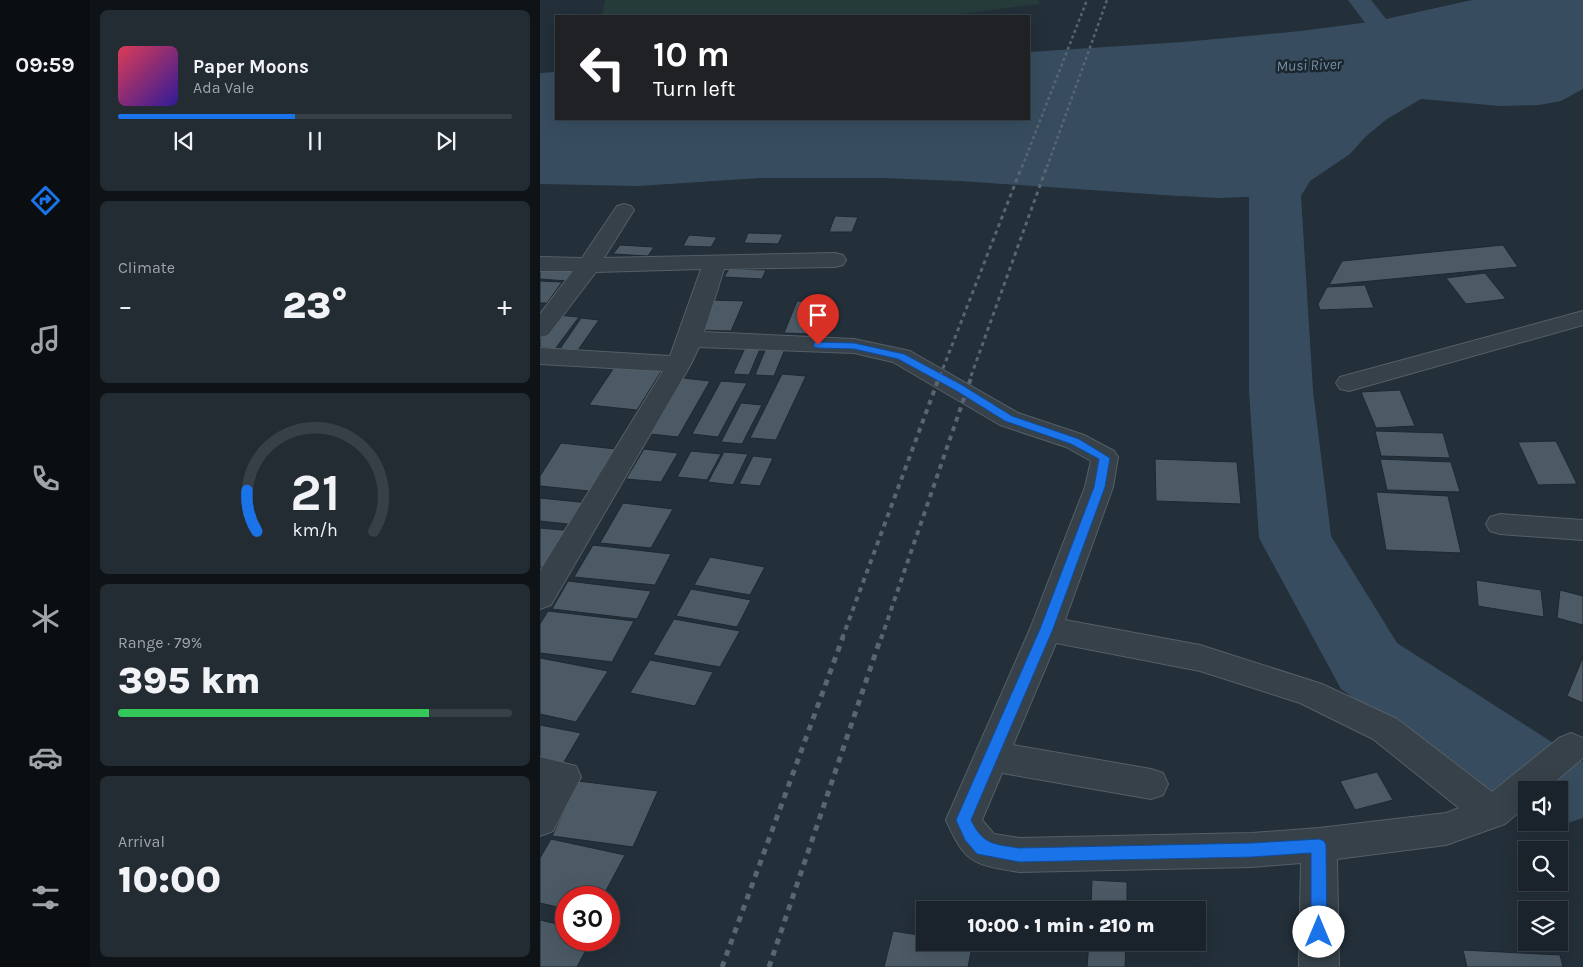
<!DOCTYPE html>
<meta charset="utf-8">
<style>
:root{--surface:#1a232b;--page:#232b33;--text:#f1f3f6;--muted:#9fa4a9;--line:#384047;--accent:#1a73e8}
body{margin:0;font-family:Karla,sans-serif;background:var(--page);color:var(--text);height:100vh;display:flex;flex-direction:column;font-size:19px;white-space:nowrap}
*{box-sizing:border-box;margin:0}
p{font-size:16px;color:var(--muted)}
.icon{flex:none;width:28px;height:28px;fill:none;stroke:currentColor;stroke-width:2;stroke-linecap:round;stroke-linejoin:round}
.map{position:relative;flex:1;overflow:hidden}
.sheet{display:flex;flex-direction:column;gap:10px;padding:10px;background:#0e1318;width:450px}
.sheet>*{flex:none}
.hud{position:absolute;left:15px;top:15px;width:475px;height:105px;border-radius:0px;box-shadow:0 5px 20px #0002,0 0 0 1px var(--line);background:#202124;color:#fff;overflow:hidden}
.tools{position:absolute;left:978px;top:781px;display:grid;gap:10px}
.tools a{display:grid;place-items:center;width:50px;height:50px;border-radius:0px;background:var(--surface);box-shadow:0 5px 20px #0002,0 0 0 1px var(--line);font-size:25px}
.speed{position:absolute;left:15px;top:886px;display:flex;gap:10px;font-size:25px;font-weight:700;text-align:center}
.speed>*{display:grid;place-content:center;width:65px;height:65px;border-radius:50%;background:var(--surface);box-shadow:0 5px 20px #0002,0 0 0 1px var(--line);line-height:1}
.speed .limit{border:8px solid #d22;background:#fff;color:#111}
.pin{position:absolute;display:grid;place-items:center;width:42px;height:42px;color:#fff;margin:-51px -21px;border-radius:50% 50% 50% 0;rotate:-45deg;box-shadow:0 0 5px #0007}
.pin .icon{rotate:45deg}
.me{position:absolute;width:55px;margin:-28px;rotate:0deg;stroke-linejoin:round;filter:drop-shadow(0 0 4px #0008)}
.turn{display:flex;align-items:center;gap:18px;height:105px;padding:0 15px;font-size:22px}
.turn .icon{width:65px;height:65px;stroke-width:2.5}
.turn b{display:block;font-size:35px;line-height:42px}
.big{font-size:38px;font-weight:800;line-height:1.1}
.sheet .card{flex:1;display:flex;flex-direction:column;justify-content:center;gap:8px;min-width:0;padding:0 18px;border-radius:8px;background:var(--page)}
.sheet .dial{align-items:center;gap:0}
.dial svg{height:130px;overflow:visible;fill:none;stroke:var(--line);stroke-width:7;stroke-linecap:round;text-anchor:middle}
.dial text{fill:var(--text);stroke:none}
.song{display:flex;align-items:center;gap:15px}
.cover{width:60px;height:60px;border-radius:8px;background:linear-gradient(135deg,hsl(350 70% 55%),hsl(250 70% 35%))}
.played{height:5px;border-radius:2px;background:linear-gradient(90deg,var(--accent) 45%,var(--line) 45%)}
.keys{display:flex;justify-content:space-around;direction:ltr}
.heat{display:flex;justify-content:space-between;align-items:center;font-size:28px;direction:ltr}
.charge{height:8px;border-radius:4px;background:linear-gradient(90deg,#34c759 79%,var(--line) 0)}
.trip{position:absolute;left:376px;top:901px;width:290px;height:50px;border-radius:0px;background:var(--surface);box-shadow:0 5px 20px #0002,0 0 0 1px var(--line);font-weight:800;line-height:50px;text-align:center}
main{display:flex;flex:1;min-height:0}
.tabs{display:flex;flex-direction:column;width:90px;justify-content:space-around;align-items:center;background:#0a0e11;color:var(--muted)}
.tabs .icon{width:35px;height:35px}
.tabs .current{color:var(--accent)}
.tabs b{font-size:22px;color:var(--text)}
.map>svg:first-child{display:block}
.green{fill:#263c3b}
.water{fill:#374d5f}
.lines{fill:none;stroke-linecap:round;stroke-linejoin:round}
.canal{fill:#374d5f;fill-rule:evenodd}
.river{fill:#374d5f;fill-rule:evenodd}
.building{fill:#4b5a65;stroke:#1e2830}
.minor-casing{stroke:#545f67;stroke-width:2}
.minor{fill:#364149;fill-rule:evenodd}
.rail-far3{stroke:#596570;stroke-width:2.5;stroke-dasharray:3 3;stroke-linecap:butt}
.rail-far2{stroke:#596570;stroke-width:3;stroke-dasharray:4 4;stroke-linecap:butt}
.rail-far1{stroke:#596570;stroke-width:4;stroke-dasharray:5 5;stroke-linecap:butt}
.rail{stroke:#596570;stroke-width:5;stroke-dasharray:6 6;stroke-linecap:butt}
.route{fill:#1a73e8;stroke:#114b97}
.labels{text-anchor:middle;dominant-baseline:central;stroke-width:5;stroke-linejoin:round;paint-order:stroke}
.far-water-label{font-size:15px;font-style:italic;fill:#7390a8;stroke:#1c262e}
</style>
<main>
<nav class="tabs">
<b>09:59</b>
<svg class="icon current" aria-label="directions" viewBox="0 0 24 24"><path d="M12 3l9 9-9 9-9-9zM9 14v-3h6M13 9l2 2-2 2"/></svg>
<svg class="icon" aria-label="music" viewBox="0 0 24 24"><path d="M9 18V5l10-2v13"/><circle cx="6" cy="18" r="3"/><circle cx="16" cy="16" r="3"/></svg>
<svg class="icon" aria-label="phone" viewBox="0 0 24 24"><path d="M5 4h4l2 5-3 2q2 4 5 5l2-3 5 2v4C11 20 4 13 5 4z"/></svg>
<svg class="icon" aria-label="climate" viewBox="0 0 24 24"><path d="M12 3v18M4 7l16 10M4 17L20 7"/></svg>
<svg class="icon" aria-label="car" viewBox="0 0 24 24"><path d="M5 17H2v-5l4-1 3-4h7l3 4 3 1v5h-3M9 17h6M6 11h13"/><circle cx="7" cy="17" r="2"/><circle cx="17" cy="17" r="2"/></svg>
<svg class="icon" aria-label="filters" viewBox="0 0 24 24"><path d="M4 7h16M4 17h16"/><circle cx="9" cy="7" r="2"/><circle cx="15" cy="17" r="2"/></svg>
</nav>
<section class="sheet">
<div class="card">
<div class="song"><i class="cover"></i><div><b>Paper Moons</b><p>Ada Vale</p></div></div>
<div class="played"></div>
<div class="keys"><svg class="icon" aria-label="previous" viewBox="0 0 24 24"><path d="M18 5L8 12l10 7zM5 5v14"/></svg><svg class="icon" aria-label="pause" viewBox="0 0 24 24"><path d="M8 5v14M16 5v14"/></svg><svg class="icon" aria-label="next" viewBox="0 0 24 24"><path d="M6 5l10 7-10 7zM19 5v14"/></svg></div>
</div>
<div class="card"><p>Climate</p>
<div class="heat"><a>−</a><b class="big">23°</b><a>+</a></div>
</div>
<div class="card dial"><svg viewBox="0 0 100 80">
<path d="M14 69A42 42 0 1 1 86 69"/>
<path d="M14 69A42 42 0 0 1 8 44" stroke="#1a73e8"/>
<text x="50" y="56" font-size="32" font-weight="700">21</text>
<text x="50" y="72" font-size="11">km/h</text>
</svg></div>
<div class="card"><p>Range · 79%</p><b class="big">395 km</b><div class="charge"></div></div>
<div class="card"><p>Arrival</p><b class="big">10:00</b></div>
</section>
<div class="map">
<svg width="1043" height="967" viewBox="0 0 1043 967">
<rect width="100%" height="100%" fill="#232f39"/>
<path class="green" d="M65,0H498L500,4L404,16H62Z"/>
<path class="water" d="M932,0H1043V89L1021,101L999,105L960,106L881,99L847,119L784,171L735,196L679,198L623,195L420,181L341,178H220L98,186L0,184V73L16,72V119H489V52L643,42L761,31L837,21Z"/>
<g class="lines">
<path class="canal" d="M808,0H831L880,62L876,67L867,70L858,67Z"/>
<path class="river" d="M803,121L820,125L827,135L810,154L770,181L761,196L773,391L791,536L857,643L1043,762V818L1013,828L997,822H1019V790H986V819L982,817L801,689L719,538L709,391V196L734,160L776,134L786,125Z"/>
</g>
<g class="building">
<path d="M295,216L318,217L312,232H289Z"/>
<path d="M208,233L243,234L238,244L204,243Z"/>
<path d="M149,235L177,237L171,247L143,246Z"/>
<path d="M80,245L114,247L108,256L73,254Z"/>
<path d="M963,245L978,267L789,285L802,261Z"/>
<path d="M0,267L35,269L27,281L0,279Z"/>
<path d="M189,269L226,270L222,279L184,277Z"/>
<path d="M945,273L966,299L926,304L906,278Z"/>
<path d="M0,281L22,282L7,303H0Z"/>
<path d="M825,285L834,308L780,310L778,304L787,287Z"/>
<path d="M171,300L204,301L191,331L157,330Z"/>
<path d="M257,301L284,302L272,334L244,333Z"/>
<path d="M17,315L39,317L15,349L0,347V338Z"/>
<path d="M41,318L59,320L38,350L20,349Z"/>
<path d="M205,348L220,349L209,375L193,374Z"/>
<path d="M226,348L245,349L234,376L215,375Z"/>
<path d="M75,366L122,370L97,410L49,405Z"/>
<path d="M242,374L266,376L236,440L210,438Z"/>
<path d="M143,378L170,381L138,437L110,434Z"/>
<path d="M181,381L207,383L178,437L152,434Z"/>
<path d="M860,390L875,426L836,428L821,392Z"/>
<path d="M201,403L222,405L202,444L181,442Z"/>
<path d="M835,431L903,433L910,458L841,456Z"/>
<path d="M1016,441L1037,484L998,485L978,442Z"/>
<path d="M21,443L85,450L59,492L0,486V476Z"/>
<path d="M104,449L138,453L121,482L86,479Z"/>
<path d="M151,451L181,454L167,480L137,477Z"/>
<path d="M184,452L208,454L193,485L168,482Z"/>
<path d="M213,456L233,458L220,486L199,484Z"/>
<path d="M615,459L697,462L701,504L616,501Z"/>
<path d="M840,459L911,462L920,492L847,490Z"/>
<path d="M836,492L908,496L921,553L846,550Z"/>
<path d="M0,498L49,503L36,525L0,521Z"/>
<path d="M83,503L133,509L111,548L60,543Z"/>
<path d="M0,528L34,531L11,568L0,567Z"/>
<path d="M53,545L131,554L115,585L34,577Z"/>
<path d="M170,557L225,567L210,595L154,585Z"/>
<path d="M936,580L1001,590L1004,617L938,606Z"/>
<path d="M28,581L111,591L97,619L12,609Z"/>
<path d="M151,589L211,600L197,627L136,616Z"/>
<path d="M1020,590L1043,596V625L1017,618Z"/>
<path d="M8,611L94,621L72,662L0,653V624Z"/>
<path d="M134,619L200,631L180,667L113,655Z"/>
<path d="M1043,657V703L1027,696Z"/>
<path d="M0,658L68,671L36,722L0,714Z"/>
<path d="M110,660L173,672L155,706L90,693Z"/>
<path d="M0,725L41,733L21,767L0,763Z"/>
<path d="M837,772L853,800L815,810L800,781Z"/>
<path d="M38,781L118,791L93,847L12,836Z"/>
<path d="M11,839L85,855L62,898H26V909L0,903V858Z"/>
<path d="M552,880L587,882V910H551Z"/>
<path d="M464,901L524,910H462Z"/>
<path d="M0,920L26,926V940H51L37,967H0Z"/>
<path d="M353,931L385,936V942H433L428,967H344Z"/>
<path d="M506,942H540V948Z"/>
<path d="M549,942H586L585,967H547Z"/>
<path d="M923,950L1020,955L1023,967H927Z"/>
</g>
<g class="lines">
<defs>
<g id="minor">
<path d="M84,204L91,206L94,210L64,258L295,253L303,255L306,260L303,265L295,267L184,269L164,332L314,339L370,351L478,413L544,435L574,451L578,457L573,487L525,620L660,645L782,684L857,719L952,792L1019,738L1031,733L1043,738V758L1005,790H986V806L965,824L906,845L797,859L799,967H759L761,863L712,867L479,872C432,864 426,864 406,820L490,629L545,487L551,461L526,447L460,425L353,362L314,353L159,347L151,364L11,605L0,609V571L123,371L0,364V348L130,356L161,269L56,272L8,335L0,337V314L33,271H0V257L42,258L77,206ZM516,643L660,671L760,703L833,739L919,808L906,813L779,828L712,833L479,838L454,834L442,820L462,773L611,799L623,795L628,784L623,773L611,769L473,745Z"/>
<path d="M1043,311V325L809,391L800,389L796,383L800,377Z"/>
<path d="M960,514L1043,520V540L960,534L950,531L946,524L950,517Z"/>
<path d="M0,757L36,766L41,777L13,831L0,836Z"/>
</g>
</defs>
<use href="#minor" class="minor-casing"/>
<use href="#minor" class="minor"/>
<g class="rail-far3">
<path d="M482,167L547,0"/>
<path d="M507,167L567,0"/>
</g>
<g class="rail-far2">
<path d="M400,376L482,166"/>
<path d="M431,376L507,166"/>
</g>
<g class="rail-far1">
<path d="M302,639L400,375"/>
<path d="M341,639L432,375"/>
</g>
<g class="rail">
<path d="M182,967L303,637"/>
<path d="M229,967L341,637"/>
</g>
</g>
<path class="route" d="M274,342L314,343L364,354L422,385L472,416L539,439L570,458L565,487L513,629L431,820C443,845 454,844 479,848L712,843L779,839L784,841L786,845L787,932L784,938L779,940L773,938L771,932V853L712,857L479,862L437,854L425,840L416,820L500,629L554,487L559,459L531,444L465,421L415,390L358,359L314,349L278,348L274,347Z"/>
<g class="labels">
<g class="far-water-label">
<text transform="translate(769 65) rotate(-2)">Musi River</text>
</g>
</g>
</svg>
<div class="tools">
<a><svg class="icon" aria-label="sound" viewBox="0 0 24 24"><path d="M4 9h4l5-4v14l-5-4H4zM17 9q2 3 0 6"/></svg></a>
<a><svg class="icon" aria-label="search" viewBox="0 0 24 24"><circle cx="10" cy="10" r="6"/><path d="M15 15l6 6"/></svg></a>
<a><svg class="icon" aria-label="layers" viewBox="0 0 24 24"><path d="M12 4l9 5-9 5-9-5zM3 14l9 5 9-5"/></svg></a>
</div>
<div class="speed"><div class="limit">30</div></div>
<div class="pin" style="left:278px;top:345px;background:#d93025"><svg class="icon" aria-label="arrive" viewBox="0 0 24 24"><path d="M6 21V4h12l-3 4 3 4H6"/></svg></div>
<svg class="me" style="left:779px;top:932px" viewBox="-20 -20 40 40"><circle r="19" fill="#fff"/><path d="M0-13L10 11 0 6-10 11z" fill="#1a73e8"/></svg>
<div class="trip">10:00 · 1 min · 210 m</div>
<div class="hud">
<div class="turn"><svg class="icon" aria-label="left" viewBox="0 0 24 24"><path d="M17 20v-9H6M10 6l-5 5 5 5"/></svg><div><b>10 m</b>Turn left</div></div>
</div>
</div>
</main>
